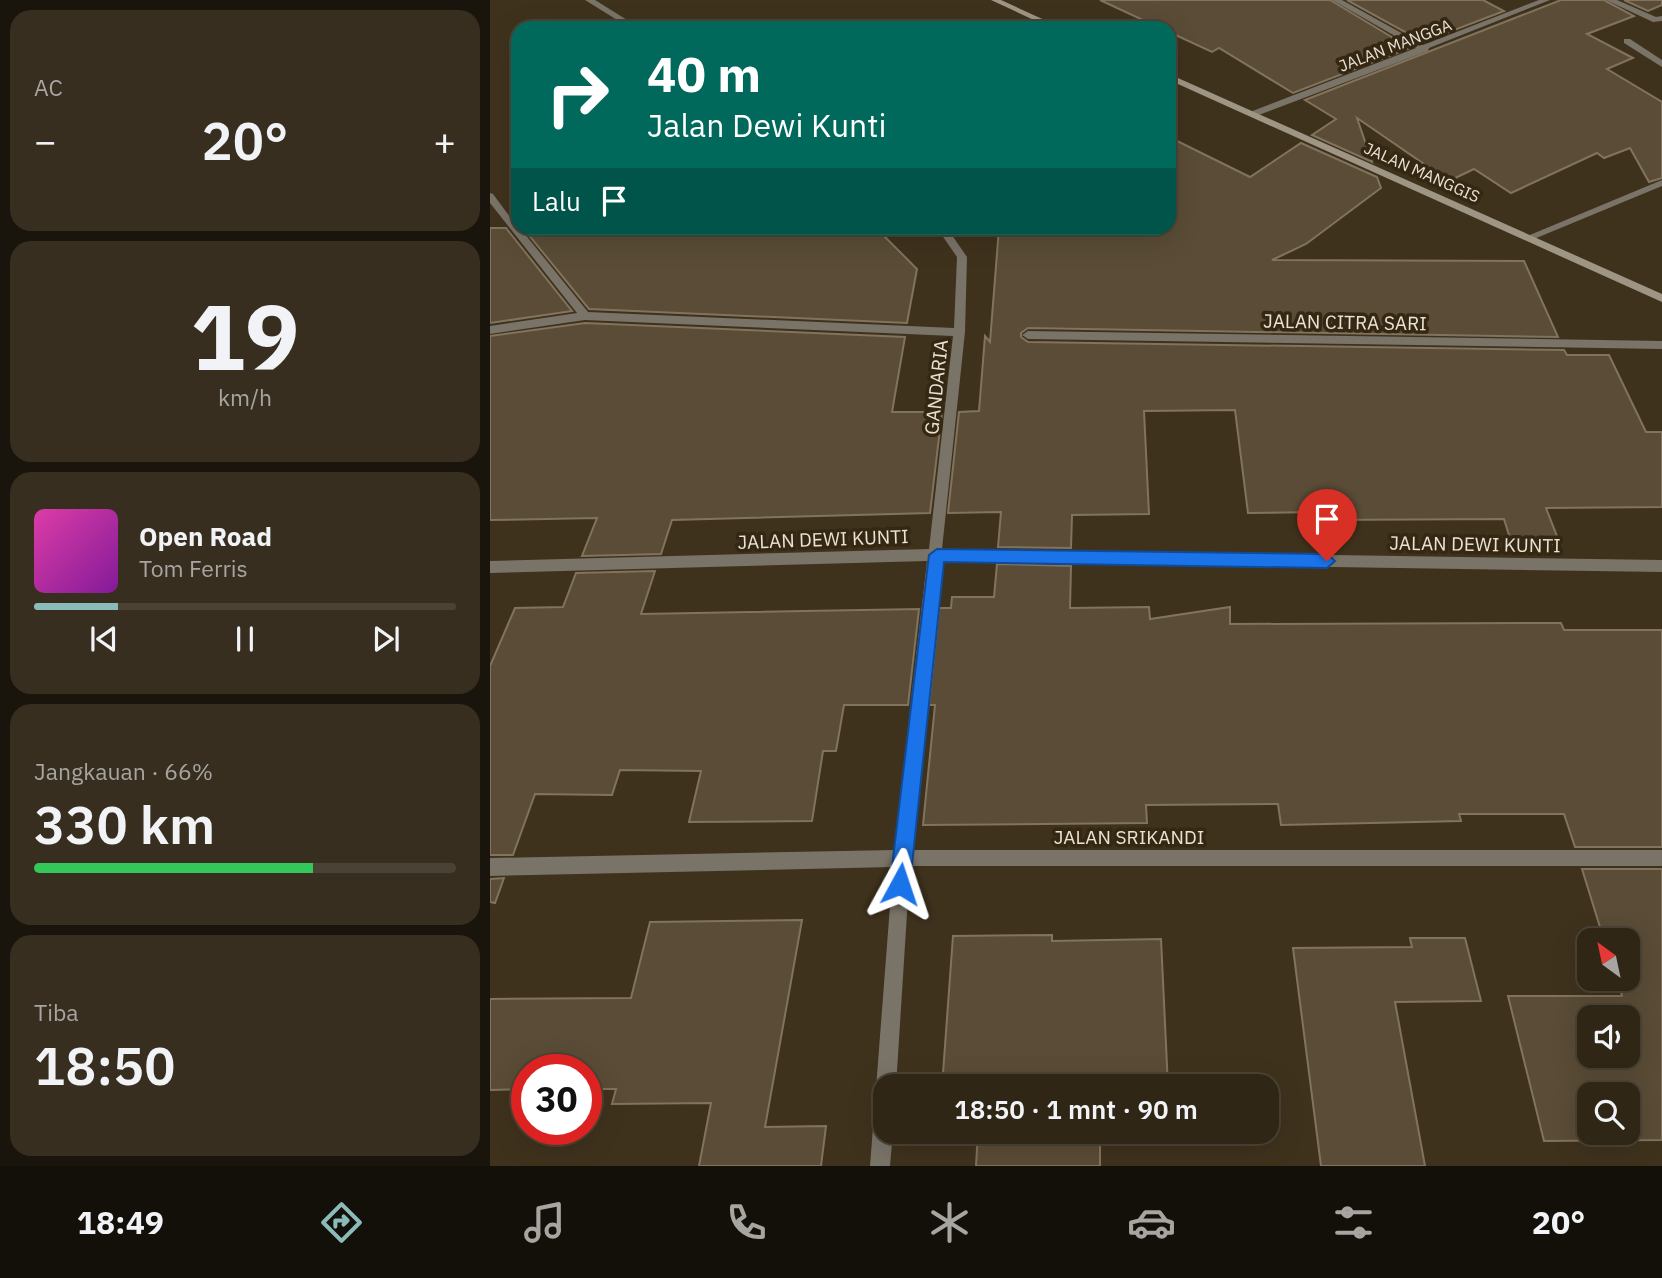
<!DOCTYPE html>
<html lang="id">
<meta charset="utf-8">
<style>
:root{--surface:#2f2616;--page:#372e1f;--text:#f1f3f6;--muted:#a7a5a1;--line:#4a4335;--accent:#8bbbb9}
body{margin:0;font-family:"IBM Plex Sans",sans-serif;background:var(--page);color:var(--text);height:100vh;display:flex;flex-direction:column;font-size:26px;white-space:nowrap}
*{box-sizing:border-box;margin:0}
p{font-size:23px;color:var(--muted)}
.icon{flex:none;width:38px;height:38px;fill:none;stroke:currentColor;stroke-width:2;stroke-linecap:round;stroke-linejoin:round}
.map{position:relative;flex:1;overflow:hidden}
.sheet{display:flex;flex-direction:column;gap:10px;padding:10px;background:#1a150c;width:490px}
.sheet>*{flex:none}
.banner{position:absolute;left:21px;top:21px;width:665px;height:214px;border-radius:21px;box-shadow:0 7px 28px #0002,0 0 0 2px var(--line);background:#00695c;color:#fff;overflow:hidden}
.needle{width:46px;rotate:327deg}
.buttons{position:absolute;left:1087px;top:928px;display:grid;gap:14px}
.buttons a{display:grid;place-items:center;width:63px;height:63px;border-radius:14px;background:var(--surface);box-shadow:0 7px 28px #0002,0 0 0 2px var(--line);font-size:35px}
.speed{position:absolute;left:21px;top:1054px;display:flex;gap:14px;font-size:35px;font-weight:700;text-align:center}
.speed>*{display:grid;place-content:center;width:91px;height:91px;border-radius:50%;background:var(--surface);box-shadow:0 7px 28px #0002,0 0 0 2px var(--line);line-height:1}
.speed .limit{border:10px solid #d22;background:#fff;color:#111}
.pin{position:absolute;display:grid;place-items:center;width:60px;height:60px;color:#fff;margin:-72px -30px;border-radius:50% 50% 50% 0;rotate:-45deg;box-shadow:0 0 7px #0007}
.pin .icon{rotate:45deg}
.me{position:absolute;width:77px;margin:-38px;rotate:5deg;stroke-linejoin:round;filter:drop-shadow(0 0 5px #0008)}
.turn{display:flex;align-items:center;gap:24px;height:147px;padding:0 21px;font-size:32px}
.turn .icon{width:91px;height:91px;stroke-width:2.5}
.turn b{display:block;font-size:49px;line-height:60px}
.then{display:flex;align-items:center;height:66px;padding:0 21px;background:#0003;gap:14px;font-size:26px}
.big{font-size:52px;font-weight:600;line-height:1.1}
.sheet .tile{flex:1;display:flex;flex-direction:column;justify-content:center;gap:10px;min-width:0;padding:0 24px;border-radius:21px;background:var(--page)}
.sheet .dial{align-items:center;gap:0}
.dial b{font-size:91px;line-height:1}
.song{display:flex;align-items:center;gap:21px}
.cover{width:84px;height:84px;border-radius:10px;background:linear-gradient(135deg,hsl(320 70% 55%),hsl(290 70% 35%))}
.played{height:7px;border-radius:4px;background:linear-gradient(90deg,var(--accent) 20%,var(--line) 20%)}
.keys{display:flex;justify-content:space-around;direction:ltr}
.heat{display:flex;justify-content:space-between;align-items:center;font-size:38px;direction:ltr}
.charge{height:10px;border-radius:5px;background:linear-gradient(90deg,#34c759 66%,var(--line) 0)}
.trip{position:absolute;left:383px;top:1074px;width:406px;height:70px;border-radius:21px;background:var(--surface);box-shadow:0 7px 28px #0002,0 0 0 2px var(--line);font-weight:600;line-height:70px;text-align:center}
.tab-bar{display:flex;height:112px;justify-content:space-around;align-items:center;background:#130f09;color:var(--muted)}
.tab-bar .icon{width:49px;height:49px}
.tab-bar .on{color:var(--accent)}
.tab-bar b{font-size:32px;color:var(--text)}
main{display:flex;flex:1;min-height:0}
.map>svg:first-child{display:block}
.building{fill:#5a4c36;stroke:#81735c;stroke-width:2;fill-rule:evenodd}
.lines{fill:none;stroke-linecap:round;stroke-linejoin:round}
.street{fill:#797368;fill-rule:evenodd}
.secondary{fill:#9f9585;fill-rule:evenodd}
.route{fill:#1a73e8;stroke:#114b97;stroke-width:2}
.labels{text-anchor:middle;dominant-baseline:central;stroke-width:7;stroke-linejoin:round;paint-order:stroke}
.far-street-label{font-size:16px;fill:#eae2d5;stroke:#352813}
.street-label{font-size:19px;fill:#eae2d5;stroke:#352813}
</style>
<main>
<section class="sheet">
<div class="tile"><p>AC</p>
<div class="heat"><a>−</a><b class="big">20°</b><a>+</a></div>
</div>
<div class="tile dial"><b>19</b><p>km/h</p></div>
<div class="tile">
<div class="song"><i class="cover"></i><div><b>Open Road</b><p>Tom Ferris</p></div></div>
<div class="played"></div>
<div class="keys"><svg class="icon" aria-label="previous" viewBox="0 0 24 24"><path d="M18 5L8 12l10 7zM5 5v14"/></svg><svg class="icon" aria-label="pause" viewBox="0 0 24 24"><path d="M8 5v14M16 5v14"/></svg><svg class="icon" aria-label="next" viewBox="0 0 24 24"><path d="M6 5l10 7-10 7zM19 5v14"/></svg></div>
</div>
<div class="tile"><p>Jangkauan · 66%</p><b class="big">330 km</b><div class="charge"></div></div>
<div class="tile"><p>Tiba</p><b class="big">18:50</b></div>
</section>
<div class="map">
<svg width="1172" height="1166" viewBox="0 0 1172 1166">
<rect width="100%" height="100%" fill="#3f321d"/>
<g class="building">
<path d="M610,0H840L920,48L803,93L729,48L722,52L679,32V28H670Z"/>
<path d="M857,0H993L1014,11L933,42Z"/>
<path d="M1071,0H1114L1144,16L1097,34L1143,58L1117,69L1172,102V178L1159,182L1140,148L1114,158L1107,153L1021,193L984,169L959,181L867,118L882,162L822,135L846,119L815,100Z"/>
<path d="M1134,0H1172V5L1158,11Z"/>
<path d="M679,137L760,177L811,143L887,177L891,188L816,244L782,260L1034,261L1068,337L538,328L531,333V337L538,342L1074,350L1077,355H1119L1156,432H1172V507L1056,508L1070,544L1022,545L1014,519L827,520L825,512L758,513L745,410L654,411L659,514L582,515L581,548L508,547L511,512L458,513L469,412L489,411L495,336L500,342L509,228H679Z"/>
<path d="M0,228H16L82,311L0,323Z"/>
<path d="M33,228H386L427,269L417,323L99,309Z"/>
<path d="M95,323L415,337L402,412H452L440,513L182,520L171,554L92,556L107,518L0,520V336Z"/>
<path d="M507,564L581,566L580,608L659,607L660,619L740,607V624L1071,623L1074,630H1172V847H1085L1074,814H969L971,821L791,825L788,804L656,805L657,823L433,825L445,705H439L449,608H461L462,597H504Z"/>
<path d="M165,571L151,614L429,609L418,705H354L346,751H333L322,821L199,822L211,771L130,770L122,795L45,794L23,855H0V666L25,608L73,607L86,573Z"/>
<path d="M1092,869H1172V1140L1054,1141L1018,996H1132L1127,978H1138V940H1114ZM1099,1017H1138V1055H1099ZM1099,1094H1138V1132H1099Z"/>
<path d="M14,878L5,903L0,902V879Z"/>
<path d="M312,920L275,1127L336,1126L331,1166H209L221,1103L122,1104L126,1089H96V1069H37V1089L0,1090V999L141,998L160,922Z"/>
<path d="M562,935V941L671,939L678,1087H452L463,936Z"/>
<path d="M920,938H975L991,1001L905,1002L935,1166H831L803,948L922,947Z"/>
<path d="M488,1132H610V1166H486Z"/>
</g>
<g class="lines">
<g class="street">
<path d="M95,0H105L150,28H140Z"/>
<path d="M842,0H852L933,45L1049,0H1060L939,48L938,51L766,116H760V112L926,48Z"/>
<path d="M1116,0H1127L1166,17L1172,16V21L1163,22Z"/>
<path d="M1134,39H1140L1172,60V67L1134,43Z"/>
<path d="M1172,180V186L1044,239H1036L1035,237Z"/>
<path d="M0,193L3,194L28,228H30L98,312L464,328L467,257L447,228H457L477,257L475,332L452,549L1172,560V572L451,561L421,850H1172V866H420L406,1087H396V1132H403L400,1166H380L403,867L0,876V858L404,850L437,561L0,573V561L439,549L463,336L95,320L0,334V326L87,313L0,203Z"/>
<path d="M538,331L1172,341V349L538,339L532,335Z"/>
</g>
<g class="secondary">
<path d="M501,0H511L572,28H561Z"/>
<path d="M679,74L1172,294V302L679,80Z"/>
</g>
</g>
<path class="route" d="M447,549L837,554L845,561L837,568L454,562L420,884L417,891L410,894L403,891L400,884L439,555Z"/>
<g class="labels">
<g class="far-street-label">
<text transform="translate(905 45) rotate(-21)">JALAN MANGGA</text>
<text transform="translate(932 172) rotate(24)">JALAN MANGGIS</text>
</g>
<g class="street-label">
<text transform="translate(855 322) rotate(1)">JALAN CITRA SARI</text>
<text transform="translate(446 387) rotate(-84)">GANDARIA</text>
<text transform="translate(333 539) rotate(-2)">JALAN DEWI KUNTI</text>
<text transform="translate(985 544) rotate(1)">JALAN DEWI KUNTI</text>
<text x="639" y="837">JALAN SRIKANDI</text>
</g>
</g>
</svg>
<div class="buttons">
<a><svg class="needle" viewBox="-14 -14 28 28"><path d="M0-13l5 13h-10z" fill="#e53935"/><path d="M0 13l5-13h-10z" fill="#a7a5a1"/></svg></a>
<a><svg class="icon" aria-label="sound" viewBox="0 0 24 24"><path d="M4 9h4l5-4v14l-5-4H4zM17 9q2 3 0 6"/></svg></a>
<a><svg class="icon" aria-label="search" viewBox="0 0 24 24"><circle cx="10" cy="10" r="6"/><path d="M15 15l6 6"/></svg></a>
</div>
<div class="speed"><div class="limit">30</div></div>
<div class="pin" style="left:837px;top:561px;background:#d93025"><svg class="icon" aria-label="arrive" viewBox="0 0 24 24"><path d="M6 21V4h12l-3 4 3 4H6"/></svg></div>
<svg class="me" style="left:410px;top:884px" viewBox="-20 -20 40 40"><path d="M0-17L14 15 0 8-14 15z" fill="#1a73e8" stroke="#fff" stroke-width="4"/></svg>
<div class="trip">18:50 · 1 mnt · 90 m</div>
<div class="banner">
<div class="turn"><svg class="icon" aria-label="right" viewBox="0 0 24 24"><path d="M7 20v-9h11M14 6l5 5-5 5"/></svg><div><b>40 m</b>Jalan Dewi Kunti</div></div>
<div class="then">Lalu<svg class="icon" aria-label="arrive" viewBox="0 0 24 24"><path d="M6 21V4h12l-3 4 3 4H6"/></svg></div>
</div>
</div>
</main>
<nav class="tab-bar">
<b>18:49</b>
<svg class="icon on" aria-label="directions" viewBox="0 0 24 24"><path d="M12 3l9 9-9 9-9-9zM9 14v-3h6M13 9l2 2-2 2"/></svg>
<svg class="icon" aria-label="music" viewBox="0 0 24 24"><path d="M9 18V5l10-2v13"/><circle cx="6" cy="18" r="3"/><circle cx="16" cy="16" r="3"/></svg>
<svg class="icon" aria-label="phone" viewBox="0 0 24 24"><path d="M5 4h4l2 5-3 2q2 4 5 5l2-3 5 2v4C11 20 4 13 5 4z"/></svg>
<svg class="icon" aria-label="climate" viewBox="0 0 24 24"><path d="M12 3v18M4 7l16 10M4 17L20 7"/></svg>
<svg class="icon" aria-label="car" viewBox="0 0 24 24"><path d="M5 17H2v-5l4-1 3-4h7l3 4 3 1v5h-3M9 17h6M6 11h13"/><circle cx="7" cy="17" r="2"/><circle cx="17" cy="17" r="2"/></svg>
<svg class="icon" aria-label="filters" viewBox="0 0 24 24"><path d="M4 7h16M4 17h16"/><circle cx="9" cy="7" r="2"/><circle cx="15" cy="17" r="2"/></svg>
<b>20°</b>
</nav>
